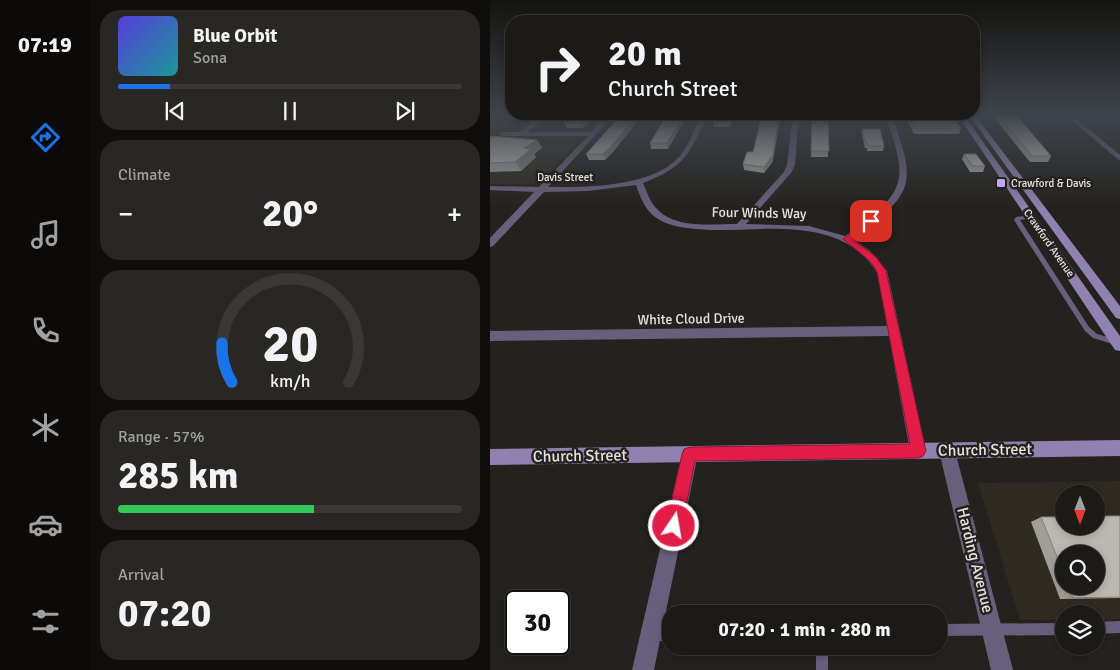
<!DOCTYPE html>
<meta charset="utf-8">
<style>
:root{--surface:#1b1a16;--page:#282723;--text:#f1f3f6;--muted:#a0a1a1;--line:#393835;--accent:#1a73e8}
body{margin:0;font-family:Signika,sans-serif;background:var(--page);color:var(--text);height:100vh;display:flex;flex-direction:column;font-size:19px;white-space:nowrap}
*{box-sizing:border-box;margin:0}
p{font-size:16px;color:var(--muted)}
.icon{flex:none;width:28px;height:28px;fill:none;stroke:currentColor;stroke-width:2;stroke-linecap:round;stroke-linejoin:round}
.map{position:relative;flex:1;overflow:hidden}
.drawer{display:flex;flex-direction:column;gap:10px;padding:10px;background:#0f0e0c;width:400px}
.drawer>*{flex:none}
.hud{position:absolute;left:15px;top:15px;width:475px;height:105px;border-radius:20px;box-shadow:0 2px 8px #0003,0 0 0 1px var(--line);background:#1b1a16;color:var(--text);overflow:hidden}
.needle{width:32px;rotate:180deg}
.controls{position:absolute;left:565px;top:485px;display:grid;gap:10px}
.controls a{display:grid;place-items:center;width:50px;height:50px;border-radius:50%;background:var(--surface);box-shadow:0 2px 8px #0003,0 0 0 1px var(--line);font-size:25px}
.speed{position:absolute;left:15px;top:590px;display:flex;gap:10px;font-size:25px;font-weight:700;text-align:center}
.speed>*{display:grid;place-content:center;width:65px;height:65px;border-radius:50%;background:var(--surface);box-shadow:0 2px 8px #0003,0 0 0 1px var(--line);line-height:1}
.speed .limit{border:2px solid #111;border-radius:8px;background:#fff;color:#111}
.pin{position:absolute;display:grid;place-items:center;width:42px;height:42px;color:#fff;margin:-21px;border-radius:10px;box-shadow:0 2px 8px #0006}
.me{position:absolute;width:55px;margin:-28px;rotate:12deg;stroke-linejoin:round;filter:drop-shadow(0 0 4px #0008)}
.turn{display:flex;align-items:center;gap:18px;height:105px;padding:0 20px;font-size:22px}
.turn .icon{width:65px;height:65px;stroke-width:2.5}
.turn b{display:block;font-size:35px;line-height:42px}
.big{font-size:38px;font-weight:700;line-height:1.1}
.drawer .widget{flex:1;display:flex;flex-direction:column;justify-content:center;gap:8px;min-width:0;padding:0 18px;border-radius:20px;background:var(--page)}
.drawer .dial{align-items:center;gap:0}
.dial svg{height:130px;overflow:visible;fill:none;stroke:var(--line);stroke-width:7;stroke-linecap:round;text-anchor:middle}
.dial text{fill:var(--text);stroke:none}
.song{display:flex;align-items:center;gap:15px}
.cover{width:60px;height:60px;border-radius:8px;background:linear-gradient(135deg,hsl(250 70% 55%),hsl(180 70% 35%))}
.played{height:5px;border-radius:2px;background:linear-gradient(90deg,var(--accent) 15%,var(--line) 15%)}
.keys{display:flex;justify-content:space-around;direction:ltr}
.heat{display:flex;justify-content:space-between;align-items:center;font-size:28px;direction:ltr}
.charge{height:8px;border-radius:4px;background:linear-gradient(90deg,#34c759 57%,var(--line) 0)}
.trip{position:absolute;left:172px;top:605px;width:285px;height:50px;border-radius:20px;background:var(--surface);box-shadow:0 2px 8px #0003,0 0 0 1px var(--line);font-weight:700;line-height:50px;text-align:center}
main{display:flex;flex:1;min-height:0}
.tab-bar{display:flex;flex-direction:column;width:90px;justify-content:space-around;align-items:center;background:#0b0a09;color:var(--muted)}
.tab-bar .icon{width:35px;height:35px}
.tab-bar .current{color:var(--accent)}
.tab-bar b{font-size:22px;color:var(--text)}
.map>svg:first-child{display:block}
.built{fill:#2f2b22;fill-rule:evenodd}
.green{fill:#402f00}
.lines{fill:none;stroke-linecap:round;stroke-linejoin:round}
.lane{fill:#685f7c;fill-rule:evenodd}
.street{fill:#685f7c;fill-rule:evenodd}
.secondary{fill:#9081b0;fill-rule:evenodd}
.wall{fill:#a09e99;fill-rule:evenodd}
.shaded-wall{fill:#82817d}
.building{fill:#bab8b2;stroke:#82817d}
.route{fill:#e11d48;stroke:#92132f}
.poi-dot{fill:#c1a8f3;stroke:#24221e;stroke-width:2}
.labels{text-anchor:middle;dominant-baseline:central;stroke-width:5;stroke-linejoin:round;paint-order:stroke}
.far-street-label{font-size:11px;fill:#e4e2e0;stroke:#24221e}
.far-poi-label{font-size:11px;fill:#e4e2e0;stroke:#24221e;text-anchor:start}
.street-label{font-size:14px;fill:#e4e2e0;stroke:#24221e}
.near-street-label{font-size:16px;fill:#e4e2e0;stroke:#24221e}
</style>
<main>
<nav class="tab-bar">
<b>07:19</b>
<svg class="icon current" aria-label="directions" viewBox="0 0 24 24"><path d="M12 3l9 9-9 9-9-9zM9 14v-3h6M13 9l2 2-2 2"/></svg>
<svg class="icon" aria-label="music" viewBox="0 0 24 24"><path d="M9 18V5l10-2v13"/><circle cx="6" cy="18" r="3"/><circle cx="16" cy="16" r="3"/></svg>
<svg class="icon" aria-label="phone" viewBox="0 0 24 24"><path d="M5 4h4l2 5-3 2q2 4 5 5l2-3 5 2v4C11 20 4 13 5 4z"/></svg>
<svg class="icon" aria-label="climate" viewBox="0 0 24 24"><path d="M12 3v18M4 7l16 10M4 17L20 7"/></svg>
<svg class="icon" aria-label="car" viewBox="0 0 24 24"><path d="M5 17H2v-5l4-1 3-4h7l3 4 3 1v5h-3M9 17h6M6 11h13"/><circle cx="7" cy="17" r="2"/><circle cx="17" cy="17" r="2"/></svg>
<svg class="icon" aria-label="filters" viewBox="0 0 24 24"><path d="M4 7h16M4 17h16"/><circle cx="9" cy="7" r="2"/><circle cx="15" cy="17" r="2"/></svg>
</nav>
<section class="drawer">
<div class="widget">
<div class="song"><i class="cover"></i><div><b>Blue Orbit</b><p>Sona</p></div></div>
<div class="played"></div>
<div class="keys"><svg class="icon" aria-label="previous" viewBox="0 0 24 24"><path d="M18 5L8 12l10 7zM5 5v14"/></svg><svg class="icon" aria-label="pause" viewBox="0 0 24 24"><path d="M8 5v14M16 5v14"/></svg><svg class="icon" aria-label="next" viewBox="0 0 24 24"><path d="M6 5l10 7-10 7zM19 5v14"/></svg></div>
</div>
<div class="widget"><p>Climate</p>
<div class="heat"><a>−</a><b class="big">20°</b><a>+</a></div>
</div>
<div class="widget dial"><svg viewBox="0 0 100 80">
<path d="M14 69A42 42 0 1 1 86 69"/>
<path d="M14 69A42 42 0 0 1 8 45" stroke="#1a73e8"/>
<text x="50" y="56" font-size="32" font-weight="700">20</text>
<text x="50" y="72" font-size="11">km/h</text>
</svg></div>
<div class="widget"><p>Range · 57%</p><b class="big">285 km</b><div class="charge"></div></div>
<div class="widget"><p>Arrival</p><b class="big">07:20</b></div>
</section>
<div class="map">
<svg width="630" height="670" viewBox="0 0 630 670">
<rect width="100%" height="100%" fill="#24221e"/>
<g class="built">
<path d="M22,135L94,136L50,181L42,184H0V144H7Z"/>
<path d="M630,481V619L606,620V614H574V620H530L488,483ZM574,494H606V526H574ZM574,554H606V586H574Z"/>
</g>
<path class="green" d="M0,115H33L7,135H22L7,144H0Z"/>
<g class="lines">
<g class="lane">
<path d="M541,215L544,217L543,218L530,220L599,327L607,334L628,340L629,342L628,344L626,345L603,338L595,331L524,220L526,217Z"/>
<path d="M630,621V633L606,634V622Z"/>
<path d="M574,623V635L449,636V624Z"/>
<path d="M162,629H181V641H162L158,639L156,635L158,631Z"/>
<rect x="326" y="646" width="12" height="24"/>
</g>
<g class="street">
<path d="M51,115H58L38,132H101L117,115H124L58,187C96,187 162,188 190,156C199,144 205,129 211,115H217C200,154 195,167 153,183C157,192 160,203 168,210C187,229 223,224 247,224L294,172L297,165L303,115H309L305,165L301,173L256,224L319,226L355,236C414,192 421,186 395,115H401C429,186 422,194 363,239L380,251L397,271L436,451L434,457L428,459L422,457L420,451L399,336L0,341V331L397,326C395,314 391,279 386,271C351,216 274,231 220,230C202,229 180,228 165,217C155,210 150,196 146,185L98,191L54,192L3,246L0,247V238L44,192L0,190V186L49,187L98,136H12L9,134L12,132H30Z"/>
<path d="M575,115H582L630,155V161Z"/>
<path d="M516,182H533L537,184C533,188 522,187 516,186Z"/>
<path d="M457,443L463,445L465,451L523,670H501L449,451L451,445Z"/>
<path d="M200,446L206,448L208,454L164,670H142L192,454L194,448Z"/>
</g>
<g class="secondary">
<path d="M468,115H474L630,336V351L625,350Z"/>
<path d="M479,115H485L630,306V319L626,318Z"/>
<path d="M630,440V456L0,465V449Z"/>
</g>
</g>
<g class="wall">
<path d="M82,115H105L93,128H77L74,122Z"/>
<path d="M177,115L178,149H161L160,143Z"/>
<path d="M226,115H245L240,127H224L223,121Z"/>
<path d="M322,115H340V118H338V157H321Z"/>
<path d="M415,115H462L471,129L469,134H424Z"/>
<path d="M502,115H526L561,156L558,162H540Z"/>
<path d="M372,129L394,146L393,151H377V148H375L372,135Z"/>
<path d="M0,136L47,140L52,148L44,154L46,157L31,171L0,172Z"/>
<path d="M124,151L115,160H99L96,154Z"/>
<path d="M263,152L283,161L274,173L254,170L253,164Z"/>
<path d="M474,154L495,166L493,172H480L472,159Z"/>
<path d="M630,516V598L570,599L541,522L551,517ZM574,554L606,586H574Z"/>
</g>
<g class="shaded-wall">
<path d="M98,115H105L93,128L91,122Z"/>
<path d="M147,115H153L124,151L115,160L113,154Z"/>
<path d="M194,115H198L178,149L177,143Z"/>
<path d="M242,115H245L240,127L239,121Z"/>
<path d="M289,115H291L283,161L274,173V167Z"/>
<path d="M47,140L52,148L43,154L46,157L31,171L25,162L34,148Z"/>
</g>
<g class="building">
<path d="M82,115H98L91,122H74Z"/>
<path d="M131,115H147L122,145L113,154H96Z"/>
<path d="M177,115H194L177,143H160Z"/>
<path d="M226,115H242L239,121H223Z"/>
<path d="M272,115H289L283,155L274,167L253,164L257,152H263Z"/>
<path d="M322,115H338L339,151H321Z"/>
<path d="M419,115H462L471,129L425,128Z"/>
<path d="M508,115H526L534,124L561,156H542Z"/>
<path d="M372,129H390L394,146H378L377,142H375Z"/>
<path d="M0,136L47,140L34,148L41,149L25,162L0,163Z"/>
<path d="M474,154H486L495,166H483Z"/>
<path d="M606,516H630V597L583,598L579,586H606V554H574V574L551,517H574V526H606Z"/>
</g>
<linearGradient id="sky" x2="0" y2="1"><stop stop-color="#141310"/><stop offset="0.55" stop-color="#3f444c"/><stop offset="1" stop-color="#3f444c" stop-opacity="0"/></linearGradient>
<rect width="630" height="209" fill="url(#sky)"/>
<path class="route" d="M378,219L385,221L363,239L386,257L396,271L436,451L433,456L428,458L205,461L192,526L190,532L184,535L178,532L176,526L192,454L194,449L200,447L420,444L387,272L380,261L353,239Z"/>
<rect class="poi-dot" x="506" y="178" width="10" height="10" rx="2.5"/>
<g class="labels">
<g class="far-street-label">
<text x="75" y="177">Davis Street</text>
<text transform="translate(559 243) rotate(55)">Crawford Avenue</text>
</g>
<g class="far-poi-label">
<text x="521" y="183">Crawford &amp; Davis</text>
</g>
<g class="street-label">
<text transform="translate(269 213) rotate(1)">Four Winds Way</text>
<text transform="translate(201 319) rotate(-1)">White Cloud Drive</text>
</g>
<g class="near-street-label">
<text transform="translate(495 450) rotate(-1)">Church Street</text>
<text transform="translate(90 456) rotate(-1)">Church Street</text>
<text transform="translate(485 560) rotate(76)">Harding Avenue</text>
</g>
</g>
</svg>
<div class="controls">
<a><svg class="needle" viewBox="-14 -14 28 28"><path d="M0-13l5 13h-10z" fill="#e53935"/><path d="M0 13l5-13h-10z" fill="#a0a1a1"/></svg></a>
<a><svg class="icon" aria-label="search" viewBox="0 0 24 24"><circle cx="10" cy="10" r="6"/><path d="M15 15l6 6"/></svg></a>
<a><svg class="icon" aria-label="layers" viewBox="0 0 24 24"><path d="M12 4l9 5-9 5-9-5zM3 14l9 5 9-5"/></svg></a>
</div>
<div class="speed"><div class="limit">30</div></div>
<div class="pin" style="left:381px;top:221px;background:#d93025"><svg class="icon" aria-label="arrive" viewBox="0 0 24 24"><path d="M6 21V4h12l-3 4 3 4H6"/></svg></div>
<svg class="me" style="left:184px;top:526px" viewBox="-20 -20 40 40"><circle r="17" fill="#e11d48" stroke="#fff" stroke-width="3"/><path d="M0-11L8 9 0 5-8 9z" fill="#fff"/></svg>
<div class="trip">07:20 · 1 min · 280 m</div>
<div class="hud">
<div class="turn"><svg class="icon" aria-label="right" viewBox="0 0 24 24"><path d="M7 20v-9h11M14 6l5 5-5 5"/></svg><div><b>20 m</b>Church Street</div></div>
</div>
</div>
</main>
